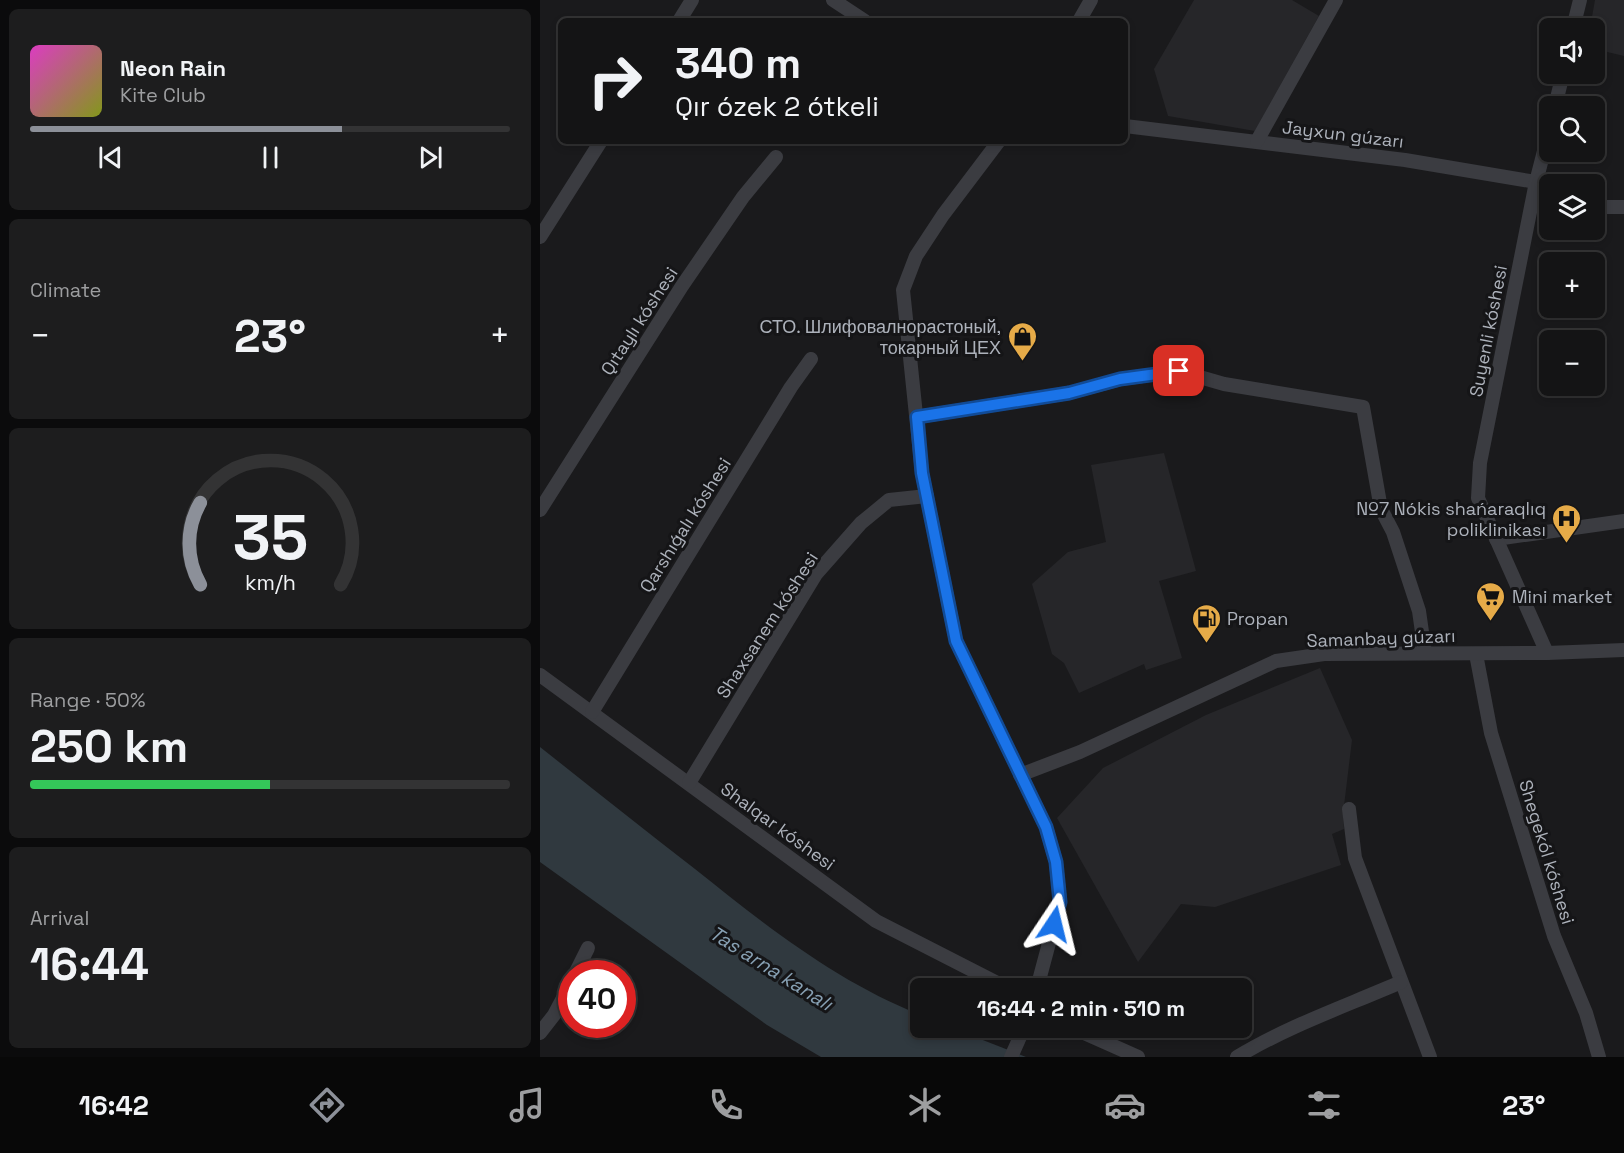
<!DOCTYPE html>
<meta charset="utf-8">
<style>
:root{--surface:#141415;--page:#1d1d1e;--text:#f1f3f6;--muted:#9d9ea0;--line:#333334;--accent:#8c9099}
body{margin:0;font-family:"Space Grotesk",sans-serif;background:var(--page);color:var(--text);height:100vh;display:flex;flex-direction:column;font-size:22px;white-space:nowrap}
*{box-sizing:border-box;margin:0}
p{font-size:20px;color:var(--muted)}
.icon{flex:none;width:33px;height:33px;fill:none;stroke:currentColor;stroke-width:2;stroke-linecap:round;stroke-linejoin:round}
.map{position:relative;flex:1;overflow:hidden}
.sheet{display:flex;flex-direction:column;gap:9px;padding:9px;background:#0b0b0c;width:540px}
.sheet>*{flex:none}
.top-card{position:absolute;left:18px;top:18px;width:570px;height:126px;border-radius:9px;box-shadow:0 3px 9px #0003,0 0 0 2px var(--line);background:#141415;color:var(--text);overflow:hidden}
.fabs{position:absolute;left:999px;top:18px;display:grid;gap:12px}
.fabs a{display:grid;place-items:center;width:66px;height:66px;border-radius:9px;background:var(--surface);box-shadow:0 3px 9px #0003,0 0 0 2px var(--line);font-size:30px}
.speed{position:absolute;left:18px;top:960px;display:flex;gap:12px;font-size:30px;font-weight:700;text-align:center}
.speed>*{display:grid;place-content:center;width:78px;height:78px;border-radius:50%;background:var(--surface);box-shadow:0 3px 9px #0003,0 0 0 2px var(--line);line-height:1}
.speed .limit{border:9px solid #d22;background:#fff;color:#111}
.pin{position:absolute;display:grid;place-items:center;width:51px;height:51px;color:#fff;margin:-26px;border-radius:12px;box-shadow:0 3px 9px #0006}
.me{position:absolute;width:66px;margin:-33px;rotate:10deg;stroke-linejoin:round;filter:drop-shadow(0 0 4px #0008)}
.turn{display:flex;align-items:center;gap:21px;height:126px;padding:0 18px;font-size:27px}
.turn .icon{width:78px;height:78px;stroke-width:2.5}
.turn b{display:block;font-size:42px;line-height:51px}
.big{font-size:45px;font-weight:800;line-height:1.1}
.sheet .tile{flex:1;display:flex;flex-direction:column;justify-content:center;gap:9px;min-width:0;padding:0 21px;border-radius:9px;background:var(--page)}
.sheet .dial{align-items:center;gap:0}
.dial svg{height:156px;overflow:visible;fill:none;stroke:var(--line);stroke-width:7;stroke-linecap:round;text-anchor:middle}
.dial text{fill:var(--text);stroke:none}
.song{display:flex;align-items:center;gap:18px}
.cover{width:72px;height:72px;border-radius:9px;background:linear-gradient(135deg,hsl(310 70% 55%),hsl(70 70% 35%))}
.played{height:6px;border-radius:3px;background:linear-gradient(90deg,var(--accent) 65%,var(--line) 65%)}
.keys{display:flex;justify-content:space-around;direction:ltr}
.heat{display:flex;justify-content:space-between;align-items:center;font-size:33px;direction:ltr}
.charge{height:9px;border-radius:4px;background:linear-gradient(90deg,#34c759 50%,var(--line) 0)}
.trip{position:absolute;left:370px;top:978px;width:342px;height:60px;border-radius:9px;background:var(--surface);box-shadow:0 3px 9px #0003,0 0 0 2px var(--line);font-weight:800;line-height:60px;text-align:center}
.dock{display:flex;height:96px;justify-content:space-around;align-items:center;background:#080808;color:var(--muted)}
.dock .icon{width:42px;height:42px}
.dock .active{color:var(--accent)}
.dock b{font-size:27px;color:var(--text)}
main{display:flex;flex:1;min-height:0}
.map>svg:first-child{display:block}
.built{fill:#262629}
.water{fill:#30393f}
.lines{fill:none;stroke-linecap:round;stroke-linejoin:round}
.minor{stroke:#3b3c41;stroke-width:14}
.route-casing{stroke:#114b97;stroke-width:15}
.route{stroke:#1a73e8;stroke-width:10}
.labels{text-anchor:middle;dominant-baseline:central;stroke-width:6;stroke-linejoin:round;paint-order:stroke}
.street-label{font-size:18px;fill:#adb2bb;stroke:#151517}
.poi-label{font-size:18px;fill:#adb2bb;stroke:#151517;text-anchor:end}
.water-label{font-size:20px;font-style:italic;fill:#87a0b3;stroke:#151517}
</style>
<main>
<section class="sheet">
<div class="tile">
<div class="song"><i class="cover"></i><div><b>Neon Rain</b><p>Kite Club</p></div></div>
<div class="played"></div>
<div class="keys"><svg class="icon" aria-label="previous" viewBox="0 0 24 24"><path d="M18 5L8 12l10 7zM5 5v14"/></svg><svg class="icon" aria-label="pause" viewBox="0 0 24 24"><path d="M8 5v14M16 5v14"/></svg><svg class="icon" aria-label="next" viewBox="0 0 24 24"><path d="M6 5l10 7-10 7zM19 5v14"/></svg></div>
</div>
<div class="tile"><p>Climate</p>
<div class="heat"><a>−</a><b class="big">23°</b><a>+</a></div>
</div>
<div class="tile dial"><svg viewBox="0 0 100 80">
<path d="M14 69A42 42 0 1 1 86 69"/>
<path d="M14 69A42 42 0 0 1 14 27" stroke="#8c9099"/>
<text x="50" y="56" font-size="32" font-weight="700">35</text>
<text x="50" y="72" font-size="11">km/h</text>
</svg></div>
<div class="tile"><p>Range · 50%</p><b class="big">250 km</b><div class="charge"></div></div>
<div class="tile"><p>Arrival</p><b class="big">16:44</b></div>
</section>
<div class="map">
<svg width="1084" height="1057" viewBox="0 0 1084 1057">
<rect width="100%" height="100%" fill="#1a1a1c"/>
<g class="built">
<path d="M654,0H752L779,16L715,131L628,116L614,69Z"/>
<path d="M1055,0H1084V56L1055,49V51L1054,28H1050Z"/>
<path d="M624,453L656,571L619,581L642,658L606,670L604,664L539,693L524,663L512,654L492,584L528,552L566,542L551,465Z"/>
<path d="M780,668L812,740L803,814L804,829L792,834L801,865L675,907L641,904L598,962L517,818L563,768L666,715Z"/>
</g>
<path class="water" d="M0,747C52,788 103,829 155,869C225,925 297,982 381,1015V1028H412L486,1057H281L227,1025L0,862Z"/>
<g class="lines">
<g class="minor">
<path d="M293,0L325,21"/>
<path d="M139,21L152,0"/>
<path d="M539,21L551,0"/>
<path d="M1033,28L1040,0"/>
<path d="M1015,106L1023,74"/>
<path d="M585,126L865,160L996,182L1010,195"/>
<path d="M459,141L403,215L376,256L363,290L382,473L416,641L506,827L516,862L520,902L497,988"/>
<path d="M717,141L796,0"/>
<path d="M1054,207H1084"/>
<path d="M0,237L61,141"/>
<path d="M377,417L529,393L581,379L639,371L684,384L823,407L841,509L853,532L879,611L885,653"/>
<path d="M0,510L142,286L203,197L236,157"/>
<path d="M956,539L1084,521"/>
<path d="M1007,653L938,498L940,463L996,182L1010,128"/>
<path d="M936,654L951,733L1014,936L1046,1013L1059,1057"/>
<path d="M0,675L336,921L467,988"/>
<path d="M52,712L251,387L271,359"/>
<path d="M480,775L540,752L736,661L784,654L1007,653L1084,650"/>
<path d="M149,783L276,574L321,523L349,500L387,496"/>
<path d="M809,809L815,858L890,1057"/>
<path d="M35,974L48,948"/>
<path d="M533,1028L598,1057"/>
<path d="M0,1033L14,1015L32,981"/>
<path d="M471,1057L484,1028"/>
<path d="M697,1057C748,1026 806,1006 861,982"/>
</g>
</g>
<g class="lines">
<defs>
<path id="route" d="M514,924L520,902L516,862L506,827L416,641L382,473L377,417L529,393L580,379L639,371"/>
</defs>
<use href="#route" class="route-casing"/>
<use href="#route" class="route"/>
</g>
<defs>
<symbol id="shop-pin" viewBox="-11 -11 22 30"><path d="M0 17L-7.5 6A9.5 9.5 0 1 1 7.5 6Z" fill="#e6ab48" stroke="#151517"/><path d="M-5-2.5h2.3a2.7 3.5 0 0 1 5.4 0H5L5.5 6h-11ZM-1.5-2.5h3a1.5 2.3 0 0 0-3 0Z" fill="#111"/></symbol>
<symbol id="hospital-pin" viewBox="-11 -11 22 30"><path d="M0 17L-7.5 6A9.5 9.5 0 1 1 7.5 6Z" fill="#e6ab48" stroke="#151517"/><path d="M-5-5h3v3.5h4V-5h3V5h-3V1.5h-4V5h-3Z" fill="#111"/></symbol>
<symbol id="supermarket-pin" viewBox="-11 -11 22 30"><path d="M0 17L-7.5 6A9.5 9.5 0 1 1 7.5 6Z" fill="#e6ab48" stroke="#151517"/><path d="M-6-5.5h2.5l.6 2H6L4.5 2H-2.5L-4.4-4H-6ZM-1.5 3.2a1.3 1.3 0 1 0 .1 0ZM3 3.2a1.3 1.3 0 1 0 .1 0Z" fill="#111"/></symbol>
<symbol id="fuel-pin" viewBox="-11 -11 22 30"><path d="M0 17L-7.5 6A9.5 9.5 0 1 1 7.5 6Z" fill="#e6ab48" stroke="#151517"/><path d="M-5.5-6h7V0h2V4h1.3V-2.5L3-4.5l.8-.8L6-3V5H2.5V1h-1V6h-7ZM-4.2-4.7v3.2H.2V-4.7Z" fill="#111"/></symbol>
</defs>
<g fill-rule="evenodd">
<use href="#shop-pin" x="466" y="320" width="33" height="45"/>
<use href="#hospital-pin" x="1010" y="502" width="33" height="45"/>
<use href="#supermarket-pin" x="934" y="580" width="33" height="45"/>
<use href="#fuel-pin" x="650" y="602" width="33" height="45"/>
</g>
<g class="labels">
<g class="street-label">
<text transform="translate(803 134) rotate(7)">Jayxun gúzarı</text>
<text transform="translate(99 321) rotate(-57)">Qıtaylı kóshesi</text>
<text transform="translate(948 331) rotate(-79)">Suyenli kóshesi</text>
<text transform="translate(145 525) rotate(-58)">Qarshıǵalı kóshesi</text>
<text transform="translate(227 625) rotate(-57)">Shaxsanem kóshesi</text>
<text transform="translate(841 638) rotate(-2)">Samanbay gúzarı</text>
<text transform="translate(238 826) rotate(36)">Shalqar kóshesi</text>
<text transform="translate(1007 852) rotate(73)">Shegekól kóshesi</text>
</g>
<g class="poi-label">
<text x="461" y="326">СТО. Шлифовалнорастоный,<tspan x="461" dy="21">токарный ЦЕХ</tspan></text>
<text x="1006" y="508">№7 Nókis shańaraqlıq<tspan x="1006" dy="21">poliklinikası</tspan></text>
<text x="972" y="596" text-anchor="start">Mini market</text>
<text x="687" y="618" text-anchor="start">Propan</text>
</g>
<g class="water-label">
<text transform="translate(231 968) rotate(32)">Tas arna kanalı</text>
</g>
</g>
</svg>
<div class="fabs">
<a><svg class="icon" aria-label="sound" viewBox="0 0 24 24"><path d="M4 9h4l5-4v14l-5-4H4zM17 9q2 3 0 6"/></svg></a>
<a><svg class="icon" aria-label="search" viewBox="0 0 24 24"><circle cx="10" cy="10" r="6"/><path d="M15 15l6 6"/></svg></a>
<a><svg class="icon" aria-label="layers" viewBox="0 0 24 24"><path d="M12 4l9 5-9 5-9-5zM3 14l9 5 9-5"/></svg></a>
<a>+</a>
<a>−</a>
</div>
<div class="speed"><div class="limit">40</div></div>
<div class="pin" style="left:639px;top:371px;background:#d93025"><svg class="icon" aria-label="arrive" viewBox="0 0 24 24"><path d="M6 21V4h12l-3 4 3 4H6"/></svg></div>
<svg class="me" style="left:514px;top:924px" viewBox="-20 -20 40 40"><path d="M0-17L14 15 0 8-14 15z" fill="#1a73e8" stroke="#fff" stroke-width="4"/></svg>
<div class="trip">16:44 · 2 min · 510 m</div>
<div class="top-card">
<div class="turn"><svg class="icon" aria-label="right" viewBox="0 0 24 24"><path d="M7 20v-9h11M14 6l5 5-5 5"/></svg><div><b>340 m</b>Qır ózek 2 ótkeli</div></div>
</div>
</div>
</main>
<nav class="dock">
<b>16:42</b>
<svg class="icon active" aria-label="directions" viewBox="0 0 24 24"><path d="M12 3l9 9-9 9-9-9zM9 14v-3h6M13 9l2 2-2 2"/></svg>
<svg class="icon" aria-label="music" viewBox="0 0 24 24"><path d="M9 18V5l10-2v13"/><circle cx="6" cy="18" r="3"/><circle cx="16" cy="16" r="3"/></svg>
<svg class="icon" aria-label="phone" viewBox="0 0 24 24"><path d="M5 4h4l2 5-3 2q2 4 5 5l2-3 5 2v4C11 20 4 13 5 4z"/></svg>
<svg class="icon" aria-label="climate" viewBox="0 0 24 24"><path d="M12 3v18M4 7l16 10M4 17L20 7"/></svg>
<svg class="icon" aria-label="car" viewBox="0 0 24 24"><path d="M5 17H2v-5l4-1 3-4h7l3 4 3 1v5h-3M9 17h6M6 11h13"/><circle cx="7" cy="17" r="2"/><circle cx="17" cy="17" r="2"/></svg>
<svg class="icon" aria-label="filters" viewBox="0 0 24 24"><path d="M4 7h16M4 17h16"/><circle cx="9" cy="7" r="2"/><circle cx="15" cy="17" r="2"/></svg>
<b>23°</b>
</nav>
